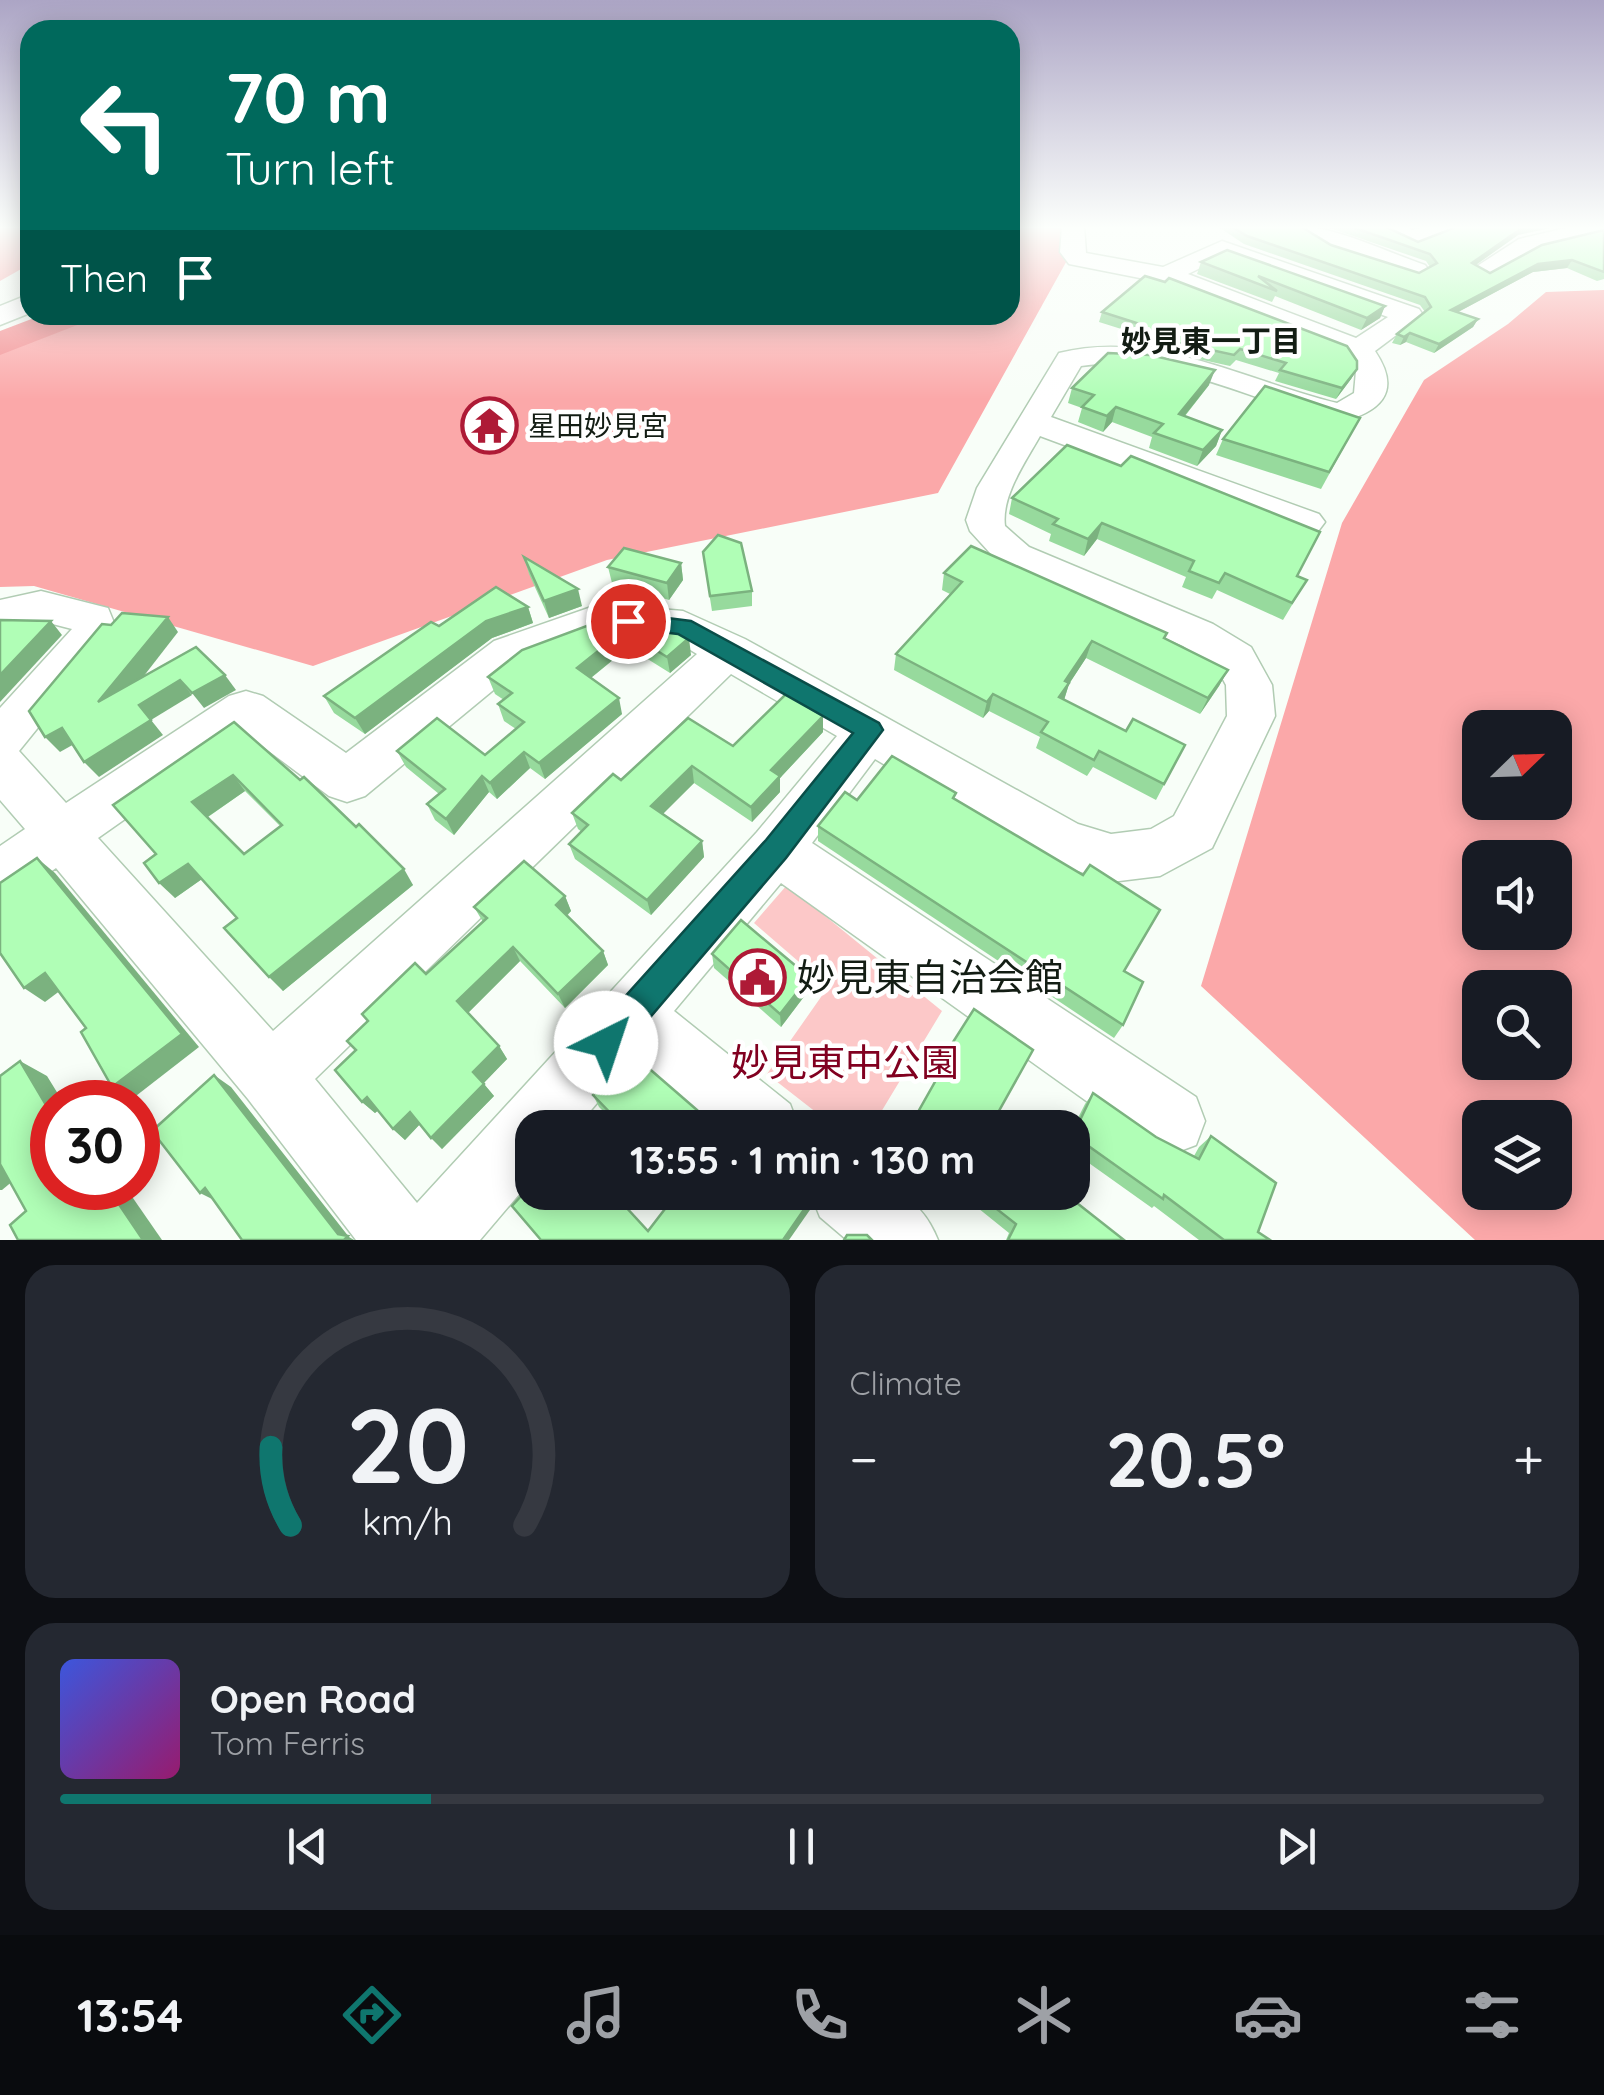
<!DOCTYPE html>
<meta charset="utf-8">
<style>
:root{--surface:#171b24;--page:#242831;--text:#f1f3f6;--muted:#9ea1a6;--line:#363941;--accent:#0f766e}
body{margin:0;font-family:Quicksand,"Noto Sans JP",sans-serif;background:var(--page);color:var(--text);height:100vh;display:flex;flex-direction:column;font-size:38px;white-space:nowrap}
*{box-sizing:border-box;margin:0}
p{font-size:32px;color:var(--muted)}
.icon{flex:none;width:55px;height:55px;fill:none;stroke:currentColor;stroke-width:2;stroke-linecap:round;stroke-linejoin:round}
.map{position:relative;height:1240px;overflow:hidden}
.details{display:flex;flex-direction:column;gap:25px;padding:25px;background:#0d0f14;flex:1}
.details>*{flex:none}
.banner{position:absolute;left:20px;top:20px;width:1000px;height:305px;border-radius:30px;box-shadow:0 5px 25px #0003;background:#00695c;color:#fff;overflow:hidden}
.needle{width:65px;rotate:67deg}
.tools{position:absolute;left:1462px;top:710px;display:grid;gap:20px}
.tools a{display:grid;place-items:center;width:110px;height:110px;border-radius:20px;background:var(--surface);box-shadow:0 5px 25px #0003;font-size:50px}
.speed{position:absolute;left:30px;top:1080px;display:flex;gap:20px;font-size:50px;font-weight:700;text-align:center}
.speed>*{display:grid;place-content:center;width:130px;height:130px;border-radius:50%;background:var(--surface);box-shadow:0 5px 25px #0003;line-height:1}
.speed .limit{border:15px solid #d22;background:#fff;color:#111}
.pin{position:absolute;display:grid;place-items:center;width:85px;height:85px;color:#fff;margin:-42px;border:5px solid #fff;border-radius:50%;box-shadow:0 2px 10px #0007}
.me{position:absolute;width:110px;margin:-55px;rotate:41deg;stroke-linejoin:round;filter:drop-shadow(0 0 8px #0008)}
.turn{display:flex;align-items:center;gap:35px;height:210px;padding:0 40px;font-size:45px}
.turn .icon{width:130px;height:130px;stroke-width:2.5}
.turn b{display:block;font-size:70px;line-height:85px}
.then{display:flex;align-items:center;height:95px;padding:0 40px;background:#0003;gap:20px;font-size:38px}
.big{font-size:75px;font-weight:700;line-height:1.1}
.details .widget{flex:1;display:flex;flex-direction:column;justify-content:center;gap:15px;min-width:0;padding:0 35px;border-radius:30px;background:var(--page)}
.details .dial{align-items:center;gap:0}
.dial svg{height:260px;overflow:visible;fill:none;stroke:var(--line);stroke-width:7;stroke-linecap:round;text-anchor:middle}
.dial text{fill:var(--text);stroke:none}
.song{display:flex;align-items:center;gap:30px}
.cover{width:120px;height:120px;border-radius:15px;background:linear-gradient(135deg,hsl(230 70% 55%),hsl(320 70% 35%))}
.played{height:10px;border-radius:5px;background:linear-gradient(90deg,var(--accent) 25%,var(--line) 25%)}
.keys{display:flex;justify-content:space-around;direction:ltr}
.heat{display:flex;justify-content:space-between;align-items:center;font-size:55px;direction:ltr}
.details .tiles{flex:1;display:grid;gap:25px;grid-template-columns:1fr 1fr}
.widget:last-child{grid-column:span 2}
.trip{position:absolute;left:515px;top:1110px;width:575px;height:100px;border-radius:30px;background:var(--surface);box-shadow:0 5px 25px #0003;font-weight:700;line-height:100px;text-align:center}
.tabs{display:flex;height:160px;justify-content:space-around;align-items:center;background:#090b0e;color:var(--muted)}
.tabs .icon{width:70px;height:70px}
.tabs .current{color:var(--accent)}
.tabs b{font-size:45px;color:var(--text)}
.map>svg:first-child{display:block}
.green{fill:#fcc8c8}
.forest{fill:#fba8a9;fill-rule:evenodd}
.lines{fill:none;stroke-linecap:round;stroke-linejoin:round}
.river{fill:#f38e91;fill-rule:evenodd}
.minor-casing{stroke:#b1ccb3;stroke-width:3}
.minor{fill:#fff;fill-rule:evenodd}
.wall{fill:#97da9d;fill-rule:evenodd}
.shaded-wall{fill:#7bb27f}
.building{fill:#b0feb6;stroke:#7bb27f;stroke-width:2.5;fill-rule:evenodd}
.route{fill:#0f766e;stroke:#0a4d48;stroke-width:2.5}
.labels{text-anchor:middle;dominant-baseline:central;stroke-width:9;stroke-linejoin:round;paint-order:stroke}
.far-poi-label{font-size:28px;fill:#131d14;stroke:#fff;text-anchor:start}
.far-neighbourhood-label{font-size:30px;font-weight:bold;fill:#131d14;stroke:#fff}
.near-poi-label{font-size:38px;fill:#131d14;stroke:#fff;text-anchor:start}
.near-park-label{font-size:38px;fill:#810020;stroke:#fff}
</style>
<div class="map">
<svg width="1604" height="1240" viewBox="0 0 1604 1240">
<rect width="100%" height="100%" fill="#f8fef8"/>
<path class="green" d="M787,885L942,1011L872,1127H835L767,1074L828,987L754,923Z"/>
<g class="forest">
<path d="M0,226H30V264L0,281Z"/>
<path d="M1010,226H1065L1070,255L938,493L607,560L313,666L34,586L0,587V346L45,315H1010Z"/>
<path d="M1604,290V1240H1475L1201,986L1342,523L1424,380L1508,324L1546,292ZM1480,728H1555V802H1480ZM1480,858H1555V932H1480ZM1480,988H1555V1062H1480ZM1480,1118H1555V1192H1480Z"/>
</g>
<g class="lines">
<path class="river" d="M42,315H90L85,322L0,355V331Z"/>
<defs>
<g id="minor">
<path d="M1062,226H1084L1086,253L1163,267L1222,241L1419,309L1423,315L1375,351C1404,394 1378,413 1337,423C1255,402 1167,353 1081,366L1051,417L1319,514L1325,522L1319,530L1306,534L1293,530L1040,436C1026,461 1001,496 1005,526L1029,547L1213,624L1251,647L1272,685L1275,716L1212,848L1160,876L1111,882L1045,860L875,759L812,843L1196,1097L1205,1121L1196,1145L1172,1154L1148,1145L781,883L674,1011L790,1104L799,1128H714L634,1059L576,1128H532V1179L480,1240H356L248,1099L56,868L19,894L0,901V846L25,829L0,800V708L72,629L41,621L0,630V600L41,591L108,608L117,630L19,751L66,803L229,696L246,691L263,696L346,753L494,641L600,604L683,611L745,639L1078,824L1111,834L1151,829L1174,816L1227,716L1226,685L1218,670L1183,646L1001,565L970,531L966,520L977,488L1059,353C1155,329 1246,381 1337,403L1354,393L1356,371L1348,355L1160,282L1069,264L1060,252ZM1223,257L1388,317L1356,338L1188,274ZM603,634L674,640L697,654L273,1031L98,838L246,734L329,796L347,802L365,796L526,663ZM731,674L837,736L757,832L417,1203L315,1079Z"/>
<path d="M1290,226C1332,224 1384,251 1425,265L1429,270L1416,278L1329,249Z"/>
<path d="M1371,226H1402L1413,230L1425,226H1457L1453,231L1413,246Z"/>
<path d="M1575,226H1604V233L1536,249L1484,278L1471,270L1519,239Z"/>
<path d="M30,294V313L0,325V306Z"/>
<path d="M810,1192C870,1192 912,1176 938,1240H847L820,1217Z"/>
</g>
</defs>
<use href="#minor" class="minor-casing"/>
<use href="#minor" class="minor"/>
</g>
<g class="wall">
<path d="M1217,226H1300L1331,245L1419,273L1430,267L1426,261L1324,226H1384L1418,242L1518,235L1476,265L1490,273L1604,230V279L1597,281L1567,268L1533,272L1458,312L1478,319L1473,327L1434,353L1406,342L1400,345L1392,343L1397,334L1425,312L1420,305L1244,244Z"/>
<path d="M1201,262L1385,306L1380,318L1361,330L1275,296L1272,302L1197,274Z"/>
<path d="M1102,312L1357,369L1351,379L1336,399L1275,381L1279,373L1236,360L1230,366L1130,344L1134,333L1099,322Z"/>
<path d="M1209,385L1185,416L1222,430L1216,446L1197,466L1149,448L1152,437L1112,422L1103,432L1078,422L1082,408L1068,403L1072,388Z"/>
<path d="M1360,418L1321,489L1216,455L1223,439Z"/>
<path d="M1012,498L1297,576L1307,580L1283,620L1217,590L1212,599L1182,587L1186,577L1097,539L1084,556L1049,541L1051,534L1009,514Z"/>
<path d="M524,557L582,606L549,618L529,574Z"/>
<path d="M681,563L683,580L669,600L612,583L608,567Z"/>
<path d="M705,567L752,591V606L712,611Z"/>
<path d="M944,573L1165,638L1228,670L1219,686L1200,714L1086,658L1069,684L1064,700L1126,731L1185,745L1156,800L1093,767L1087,776L1036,748L1040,737L989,711L983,718L894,670L896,654L950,594L942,590Z"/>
<path d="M528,607L533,623L492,638L365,734L334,713L324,696L439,626Z"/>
<path d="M632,624L635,636L691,655L670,673L638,653L636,641L591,678L622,714L545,779L530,768L497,799L489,792L454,835L435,820L427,804L439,794L406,767L397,751L485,755L516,729L504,721L498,704L504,700L495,694L488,677Z"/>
<path d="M234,722L413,885L283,991L237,918L202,879L175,898L156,854ZM245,791L280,826L244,854L208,817Z"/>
<path d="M823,732L780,778V792L752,822L694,783L662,814L702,841L704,857L651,915L575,859L569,844L582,832L578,829L572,813L621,780L733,746Z"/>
<path d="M955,799L1124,971L1123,1025L1114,1038L818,841V826L857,800Z"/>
<path d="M565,896L571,911L567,916L603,951L608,965L565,1008L520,961L468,1013L499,1046L507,1059L483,1083L494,1096L442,1149L420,1124L405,1140L393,1129L378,1110L375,1113L362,1102L356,1050L426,974L483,922L474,907Z"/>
<path d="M712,954L809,977V990L781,1027L714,968Z"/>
<path d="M974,1009L939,1075L937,1073L941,1061Z"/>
<path d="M1093,1093L1156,1137L1194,1156L1199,1147L1211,1136L1258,1232L1270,1240H1199L1154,1206L1152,1208L1072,1151V1130L1085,1104Z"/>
<path d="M593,1095L697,1110L700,1122L696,1128H620L599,1107Z"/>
<path d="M958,1192H1063L1124,1240H1006L1009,1233Z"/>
</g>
<g class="shaded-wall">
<path d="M1531,226H1560L1518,235L1467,271L1472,263L1522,228Z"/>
<path d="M1572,260L1567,268L1533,272L1447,318L1451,310L1538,264Z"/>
<path d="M1385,306L1380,318L1361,330L1367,318Z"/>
<path d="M1478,319L1473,327L1434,353L1439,344Z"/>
<path d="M1410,333L1406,342L1400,345L1404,337Z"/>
<path d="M1357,369L1351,379L1336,399L1342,388Z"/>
<path d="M1215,370L1209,385L1174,429L1179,414Z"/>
<path d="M1116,407L1112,422L1103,432L1107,416Z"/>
<path d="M1222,430L1216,446L1197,466L1203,450Z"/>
<path d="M1102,523L1097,539L1084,556L1088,539Z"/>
<path d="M681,563L683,580L669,600L667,583Z"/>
<path d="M578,589L582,606L549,618L544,601Z"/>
<path d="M528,607L533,623L492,638L365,734L355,718L486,621Z"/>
<path d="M168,617L178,632L112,717L98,702Z"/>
<path d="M51,621L62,635L0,702V675Z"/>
<path d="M632,624L636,641L582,685L577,668Z"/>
<path d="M689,638L691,655L670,673L667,657Z"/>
<path d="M1092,641L1086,658L1069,684L1064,700L1054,714L1065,681Z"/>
<path d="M1228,670L1219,686L1200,714L1208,698Z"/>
<path d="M225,675L236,690L204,708L192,693Z"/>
<path d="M180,680L192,695L151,720L139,705Z"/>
<path d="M993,694L989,711L983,718L987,702Z"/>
<path d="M619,698L622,714L545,779L539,763Z"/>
<path d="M823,716V732L780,778V792L752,822L751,807L771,770Z"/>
<path d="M151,720L163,735L99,777L84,762Z"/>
<path d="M62,728L76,743L60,752L45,737Z"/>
<path d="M524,752L530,768L497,799L490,783Z"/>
<path d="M692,766L694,783L655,822L651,806Z"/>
<path d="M233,775L245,791L206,818L192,802Z"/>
<path d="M482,776L489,792L454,835L446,819Z"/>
<path d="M702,841L704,857L651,915L647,900Z"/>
<path d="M37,858L55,873L199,1047L132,1099L112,1087Z"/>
<path d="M188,864L202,879L175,898L159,883Z"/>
<path d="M404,869L413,885L283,991L269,977Z"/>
<path d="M565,896L571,911L562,920L556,905Z"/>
<path d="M513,947L520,961L467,1014L457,1001Z"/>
<path d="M603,951L608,965L565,1008L558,994Z"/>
<path d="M45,973L65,987L45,1002L24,988Z"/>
<path d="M809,977V990L781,1027L780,1014Z"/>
<path d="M499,1046L507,1059L483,1084L473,1072Z"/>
<path d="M20,1061L47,1076L63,1102H52V1115Z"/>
<path d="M214,1075L231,1087L349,1237L354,1240H344L338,1234Z"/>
<path d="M484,1084L494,1096L442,1149L431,1138Z"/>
<path d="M367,1097L380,1109L375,1113L362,1102Z"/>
<path d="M697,1110L700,1122L696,1128H689L688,1123Z"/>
<path d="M410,1112L421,1123L405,1140L393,1129Z"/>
<path d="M0,1159L26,1170L2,1190H0Z"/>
<path d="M108,1188H126L162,1240H143Z"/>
<path d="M205,1188L218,1202L200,1193Z"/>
<path d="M812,1198V1207L789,1240H783Z"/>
</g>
<g class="building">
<path d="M1231,226H1300L1331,245L1419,273L1437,263L1430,254L1349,226H1384L1418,242L1459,226H1531L1522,228L1472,263L1490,273L1542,245L1604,230V272L1572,260L1538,264L1451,310L1478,319L1439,344L1410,333L1404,337L1397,334L1431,307L1425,297L1247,236Z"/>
<path d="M1227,250L1385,306L1367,318L1258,276L1277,291L1201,262Z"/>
<path d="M1145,276L1165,282L1169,278L1347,346L1357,361V369L1342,388L1280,370L1286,363L1240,349L1234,355L1133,333L1143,325L1102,312Z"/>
<path d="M1108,353L1150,355L1215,370L1179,414L1222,430L1203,450L1154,433L1163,424L1116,407L1107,416L1082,407L1094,395L1072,388Z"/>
<path d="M1265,386L1360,418L1329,472L1223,439Z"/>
<path d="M1067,445L1121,466L1131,456L1320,532L1297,576L1307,580L1292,603L1225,573L1219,583L1189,571L1194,561L1102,523L1088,539L1053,524L1058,519L1012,498Z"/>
<path d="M718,535L741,543L752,591L710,596L703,552Z"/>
<path d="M971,546L1167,633L1164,638L1228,670L1208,698L1092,641L1065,681L1069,683L1059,697L1126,731L1133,719L1185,745L1164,784L1099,751L1094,760L1041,732L1048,722L993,694L987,702L896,654L962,582L944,573Z"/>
<path d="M624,548L681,563L667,583L608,567Z"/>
<path d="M524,557L578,589L544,601Z"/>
<path d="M496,587L528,607L486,621L355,718L324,696L431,622L439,626Z"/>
<path d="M122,613L168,617L98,702L196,647L225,675L192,693L180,680L139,705L151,720L84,762L62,728L45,737L29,711L102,624L111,625Z"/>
<path d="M0,620L51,621L0,675Z"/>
<path d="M600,621L632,624L577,668L619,698L539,763L524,752L490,783L482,776L446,819L427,804L445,789L397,751L437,718L485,755L524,722L498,704L512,693L488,677L522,650Z"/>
<path d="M649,625L670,627L689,638L667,657L635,637Z"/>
<path d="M786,694L823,716L771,770L780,776L751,807L692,766L651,806L702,841L647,900L569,844L588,825L572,813L613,774L621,780L688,718L733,746Z"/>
<path d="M234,722L300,780L304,777L356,827L359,824L404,869L269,977L224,928L237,918L188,864L159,883L144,863L156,854L113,805ZM233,775L282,825L244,854L192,802Z"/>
<path d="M892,756L956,793L953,798L1083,875L1090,865L1160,910L1124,971L1143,982L1123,1025L818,826L845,792L857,800Z"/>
<path d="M37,858L182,1034L112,1087L81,1032L86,1028L45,973L24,988L0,953V883Z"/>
<path d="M524,861L565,896L556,905L603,951L558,994L513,947L457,1001L499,1046L473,1072L484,1084L431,1138L410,1112L393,1129L367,1097L362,1102L335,1070L356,1050L347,1041L368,1021L362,1014L415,963L426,974L487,918L474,907Z"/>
<path d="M741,920L809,977L780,1014L712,954Z"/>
<path d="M974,1009L1033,1050L990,1127L992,1128H909L945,1064L941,1061Z"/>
<path d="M630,1052L697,1110L688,1123L693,1128H625L593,1095Z"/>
<path d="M20,1061L52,1115V1188H108L143,1240H18L10,1225L26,1211L0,1164V1076Z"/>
<path d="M214,1075L338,1234L348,1236L344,1240H242L205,1188L200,1193L152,1131Z"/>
<path d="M1093,1093L1156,1137L1199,1159L1211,1136L1276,1183L1258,1232L1270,1240H1224L1164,1195L1163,1199L1073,1135Z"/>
<path d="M532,1184V1192H612L648,1231L678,1192H807L812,1198L783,1240H541L512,1206Z"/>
<path d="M975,1192H1063L1124,1240H1008L1016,1224Z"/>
<path d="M847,1235H867L872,1240H844Z"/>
</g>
<linearGradient id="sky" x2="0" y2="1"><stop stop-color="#aca5c5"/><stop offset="0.57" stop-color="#fcfffc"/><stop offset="1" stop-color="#fcfffc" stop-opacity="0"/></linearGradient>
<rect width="1604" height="399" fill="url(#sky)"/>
<path class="route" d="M628,613L691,621L879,723L883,730L786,858L618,1055L606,1060L594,1055L589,1043L594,1031L766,840L853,733L678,634L619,627L616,621Z"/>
<defs>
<symbol id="temple-ring" viewBox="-11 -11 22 22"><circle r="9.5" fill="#fff" stroke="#ae1a36" stroke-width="1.5"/><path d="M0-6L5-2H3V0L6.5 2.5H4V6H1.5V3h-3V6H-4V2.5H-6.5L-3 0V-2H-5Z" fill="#ae1a36"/></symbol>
<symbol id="civic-ring" viewBox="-11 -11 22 22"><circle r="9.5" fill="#fff" stroke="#ae1a36" stroke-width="1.5"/><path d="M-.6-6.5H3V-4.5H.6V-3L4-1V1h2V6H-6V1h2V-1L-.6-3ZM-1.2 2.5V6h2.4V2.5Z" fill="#ae1a36"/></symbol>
</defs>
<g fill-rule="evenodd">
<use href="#temple-ring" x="458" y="394" width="63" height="63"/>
<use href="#civic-ring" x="726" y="946" width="63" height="63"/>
</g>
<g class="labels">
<g class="far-poi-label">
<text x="528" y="425">星田妙見宮</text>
</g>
<g class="far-neighbourhood-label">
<text x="1211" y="341">妙見東一丁目</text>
</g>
<g class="near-poi-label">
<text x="797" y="977">妙見東自治会館</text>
</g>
<g class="near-park-label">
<text x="845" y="1062">妙見東中公園</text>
</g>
</g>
</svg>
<div class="tools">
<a><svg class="needle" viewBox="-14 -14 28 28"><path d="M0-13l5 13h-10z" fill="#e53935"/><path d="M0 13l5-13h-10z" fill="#9ea1a6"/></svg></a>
<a><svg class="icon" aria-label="sound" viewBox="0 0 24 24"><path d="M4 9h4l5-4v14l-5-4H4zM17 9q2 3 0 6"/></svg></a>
<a><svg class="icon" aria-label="search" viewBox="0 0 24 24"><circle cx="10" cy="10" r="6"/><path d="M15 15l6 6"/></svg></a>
<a><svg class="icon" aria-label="layers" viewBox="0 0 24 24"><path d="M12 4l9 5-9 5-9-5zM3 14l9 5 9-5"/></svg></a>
</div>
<div class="speed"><div class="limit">30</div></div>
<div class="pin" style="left:628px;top:621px;background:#d93025"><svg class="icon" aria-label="arrive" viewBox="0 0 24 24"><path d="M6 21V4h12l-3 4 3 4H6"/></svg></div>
<svg class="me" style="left:606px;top:1043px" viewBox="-20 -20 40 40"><circle r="19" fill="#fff"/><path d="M0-13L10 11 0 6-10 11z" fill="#0f766e"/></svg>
<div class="trip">13:55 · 1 min · 130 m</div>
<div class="banner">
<div class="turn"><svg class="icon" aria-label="left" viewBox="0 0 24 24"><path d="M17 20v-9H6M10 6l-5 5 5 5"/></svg><div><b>70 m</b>Turn left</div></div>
<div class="then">Then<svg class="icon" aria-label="arrive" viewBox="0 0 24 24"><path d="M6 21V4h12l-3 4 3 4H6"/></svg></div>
</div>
</div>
<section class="details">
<div class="tiles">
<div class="widget dial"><svg viewBox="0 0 100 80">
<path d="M14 69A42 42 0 1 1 86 69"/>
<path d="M14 69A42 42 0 0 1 8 45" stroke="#0f766e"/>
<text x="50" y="56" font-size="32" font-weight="700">20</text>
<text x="50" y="72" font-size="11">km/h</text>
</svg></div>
<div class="widget"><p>Climate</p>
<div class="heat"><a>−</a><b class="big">20.5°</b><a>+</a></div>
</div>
<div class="widget">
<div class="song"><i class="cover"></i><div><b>Open Road</b><p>Tom Ferris</p></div></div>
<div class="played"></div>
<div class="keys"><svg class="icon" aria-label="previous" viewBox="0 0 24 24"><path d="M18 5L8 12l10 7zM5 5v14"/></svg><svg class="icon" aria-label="pause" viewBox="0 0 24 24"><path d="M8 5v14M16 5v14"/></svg><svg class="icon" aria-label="next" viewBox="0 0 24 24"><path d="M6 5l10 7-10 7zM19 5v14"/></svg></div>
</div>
</div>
</section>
<nav class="tabs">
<b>13:54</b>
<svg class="icon current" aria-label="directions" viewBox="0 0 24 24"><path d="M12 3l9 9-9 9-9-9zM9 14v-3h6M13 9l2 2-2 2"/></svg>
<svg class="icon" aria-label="music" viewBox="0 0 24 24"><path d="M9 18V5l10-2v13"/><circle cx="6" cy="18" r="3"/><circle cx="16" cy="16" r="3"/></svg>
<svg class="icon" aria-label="phone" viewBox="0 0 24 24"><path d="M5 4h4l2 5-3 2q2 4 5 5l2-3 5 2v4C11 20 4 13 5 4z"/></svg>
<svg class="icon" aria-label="climate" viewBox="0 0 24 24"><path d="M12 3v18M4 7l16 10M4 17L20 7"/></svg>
<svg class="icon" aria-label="car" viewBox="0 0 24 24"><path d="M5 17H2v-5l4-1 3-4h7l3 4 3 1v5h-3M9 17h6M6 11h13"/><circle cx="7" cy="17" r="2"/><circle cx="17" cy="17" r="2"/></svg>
<svg class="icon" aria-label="filters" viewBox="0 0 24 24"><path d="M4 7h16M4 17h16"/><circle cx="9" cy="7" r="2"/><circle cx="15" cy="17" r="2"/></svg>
</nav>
